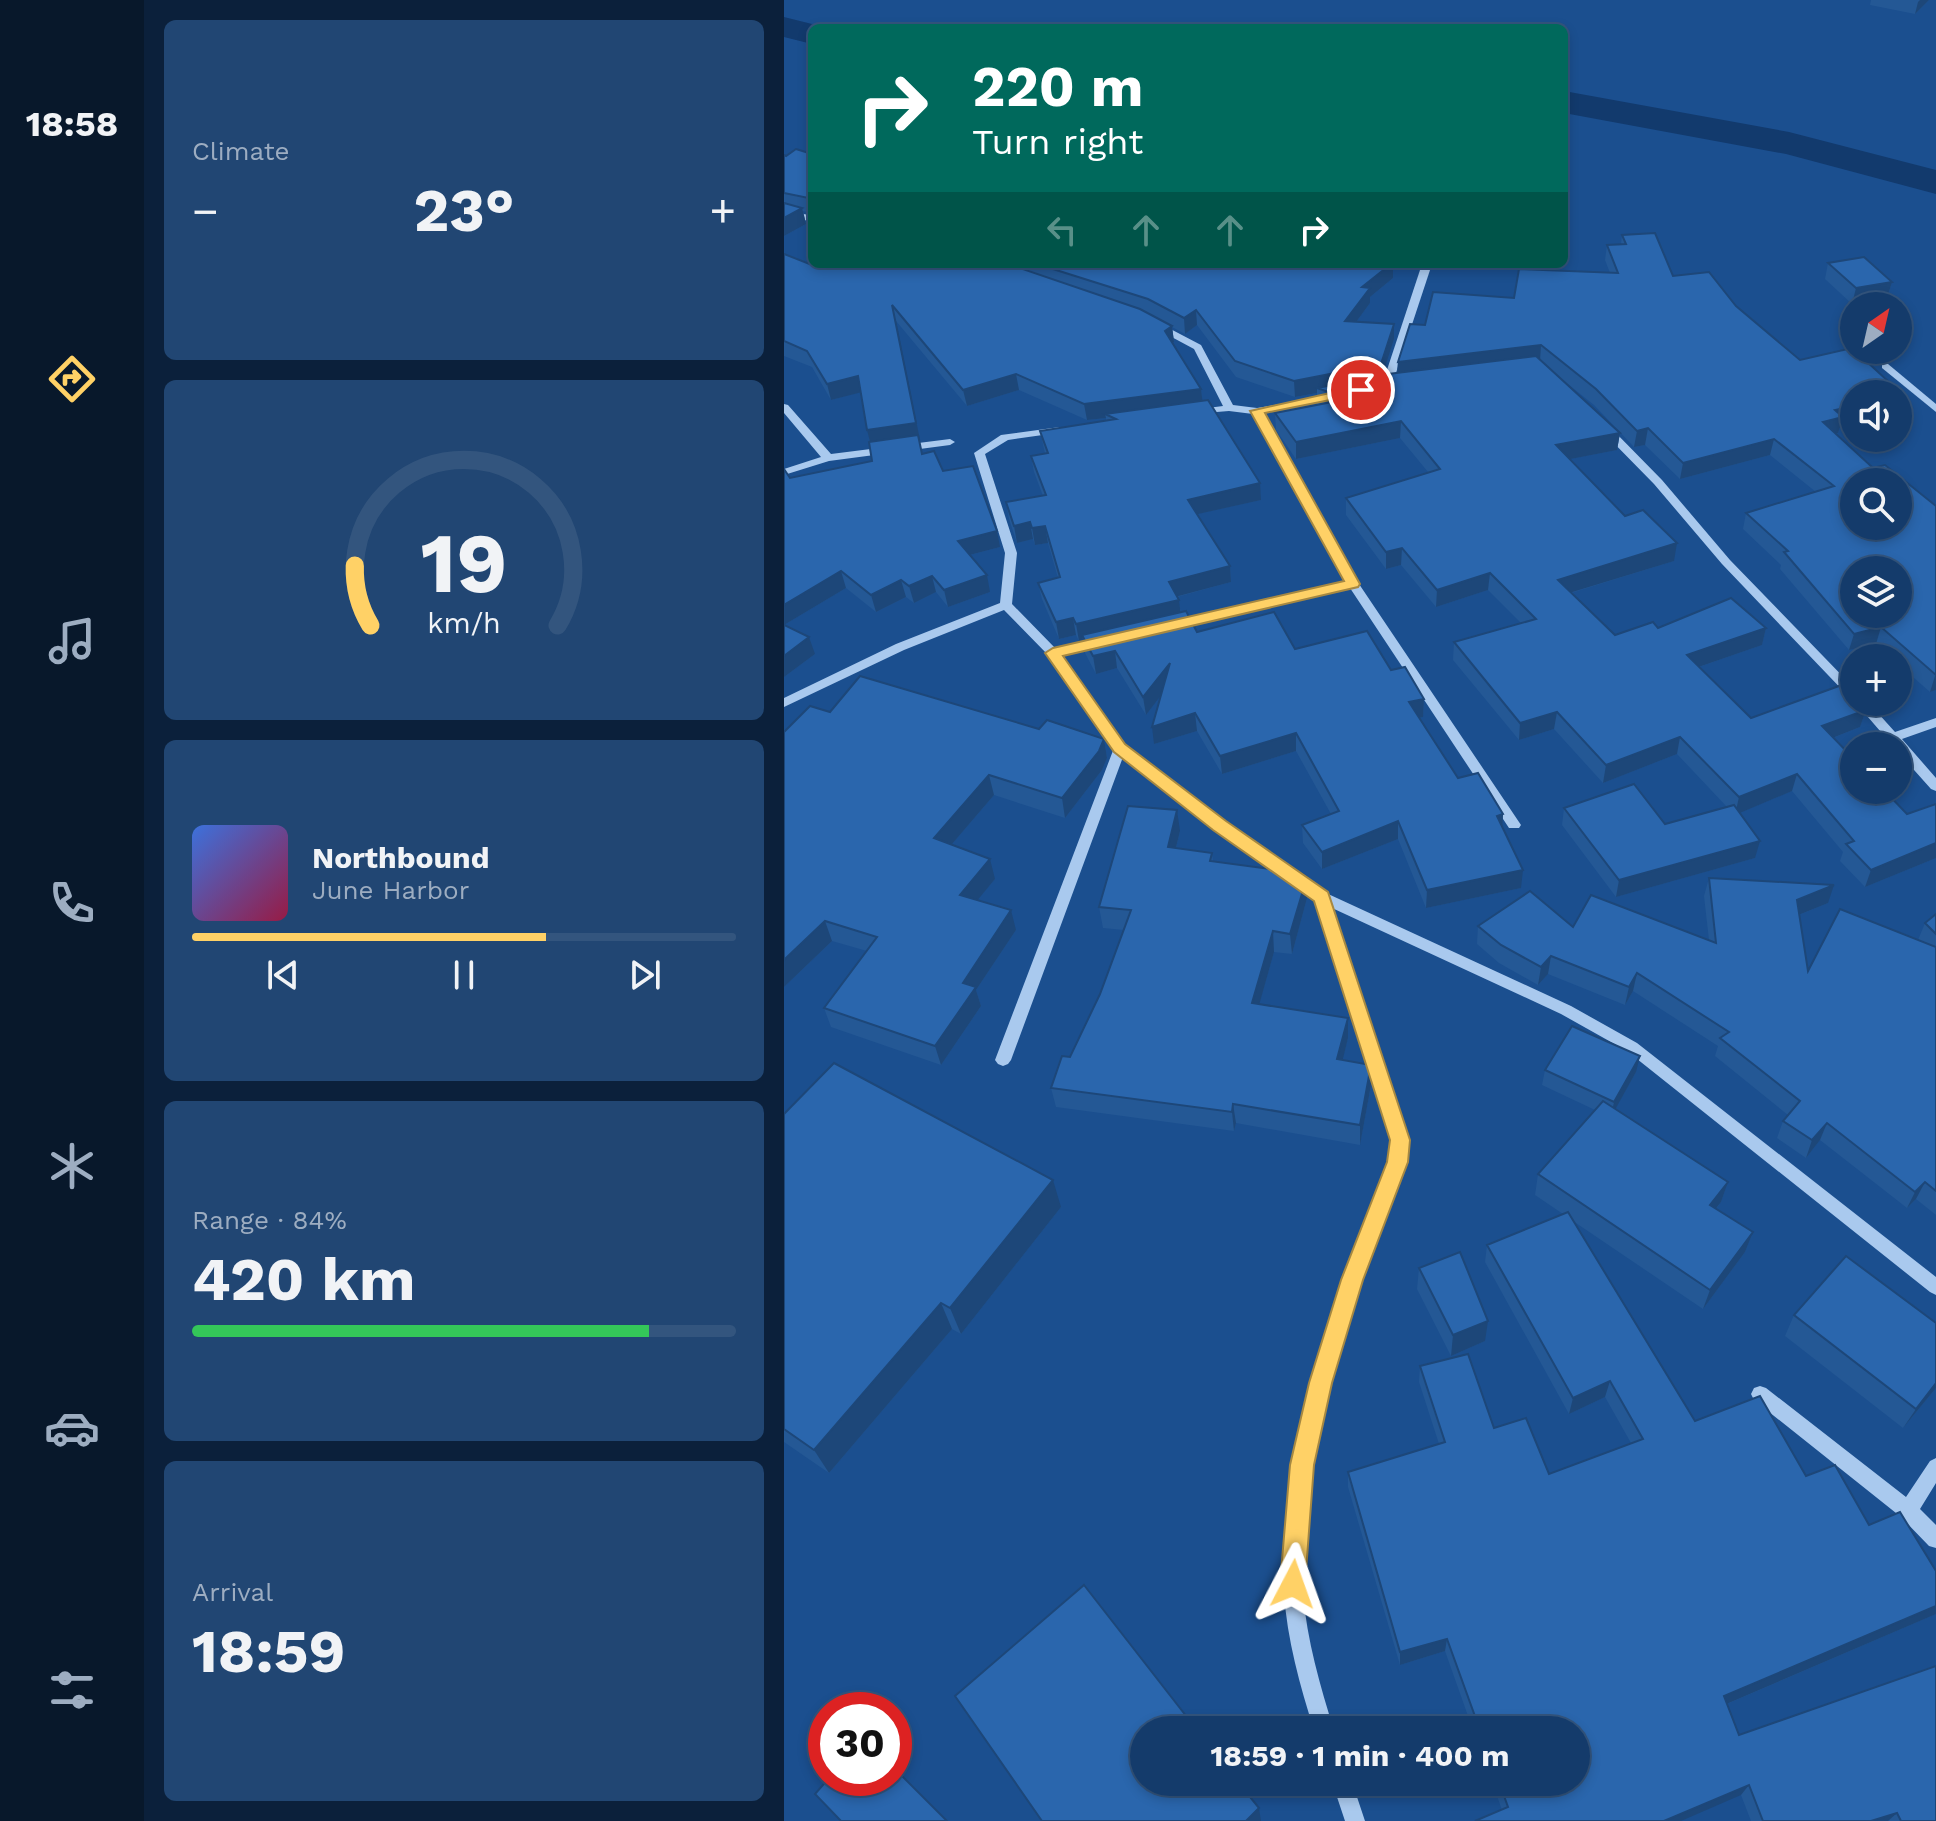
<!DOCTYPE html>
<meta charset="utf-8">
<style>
:root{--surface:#143b6b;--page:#214673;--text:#f1f3f6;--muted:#9dadc1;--line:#33557e;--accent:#ffd166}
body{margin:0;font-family:"Work Sans",sans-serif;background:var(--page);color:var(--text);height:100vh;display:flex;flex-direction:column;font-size:30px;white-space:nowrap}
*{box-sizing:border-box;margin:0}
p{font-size:26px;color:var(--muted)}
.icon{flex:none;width:44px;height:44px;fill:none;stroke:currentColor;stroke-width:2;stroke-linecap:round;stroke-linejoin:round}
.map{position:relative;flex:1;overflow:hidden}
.drawer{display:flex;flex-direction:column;gap:20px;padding:20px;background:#0b203b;width:640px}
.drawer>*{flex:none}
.banner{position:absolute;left:24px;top:24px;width:760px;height:244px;border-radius:12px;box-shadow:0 4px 12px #0003,0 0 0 2px var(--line);background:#00695c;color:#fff;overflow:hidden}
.needle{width:52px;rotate:34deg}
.buttons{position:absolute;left:1056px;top:292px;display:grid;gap:16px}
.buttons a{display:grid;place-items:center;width:72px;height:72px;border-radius:50%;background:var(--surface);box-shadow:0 4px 12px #0003,0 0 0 2px var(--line);font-size:40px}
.speed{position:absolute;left:24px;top:1692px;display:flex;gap:16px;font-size:40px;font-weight:700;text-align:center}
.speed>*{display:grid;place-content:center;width:104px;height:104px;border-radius:50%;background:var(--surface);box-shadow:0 4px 12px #0003,0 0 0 2px var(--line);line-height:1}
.speed .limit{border:12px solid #d22;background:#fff;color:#111}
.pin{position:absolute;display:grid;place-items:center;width:68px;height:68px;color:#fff;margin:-34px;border:4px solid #fff;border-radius:50%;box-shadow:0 2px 8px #0007}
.me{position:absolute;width:88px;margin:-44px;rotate:4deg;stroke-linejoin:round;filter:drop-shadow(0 0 6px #0008)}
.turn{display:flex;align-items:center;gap:28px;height:168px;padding:0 32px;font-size:36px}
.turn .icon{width:104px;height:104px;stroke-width:2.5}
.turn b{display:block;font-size:56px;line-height:68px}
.lanes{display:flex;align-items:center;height:76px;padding:0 32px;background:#0003;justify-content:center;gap:40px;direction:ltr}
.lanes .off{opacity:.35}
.big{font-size:60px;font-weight:700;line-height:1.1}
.drawer .card{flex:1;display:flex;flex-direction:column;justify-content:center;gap:12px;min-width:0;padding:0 28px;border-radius:12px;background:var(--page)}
.drawer .dial{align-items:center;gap:0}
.dial svg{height:208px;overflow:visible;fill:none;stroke:var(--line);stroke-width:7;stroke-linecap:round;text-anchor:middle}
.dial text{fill:var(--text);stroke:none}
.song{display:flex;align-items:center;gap:24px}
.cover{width:96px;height:96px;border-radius:12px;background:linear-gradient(135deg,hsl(220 70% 55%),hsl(340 70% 35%))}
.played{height:8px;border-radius:4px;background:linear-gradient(90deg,var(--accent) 65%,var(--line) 65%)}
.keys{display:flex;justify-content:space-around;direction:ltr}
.heat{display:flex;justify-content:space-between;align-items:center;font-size:44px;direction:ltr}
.charge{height:12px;border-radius:6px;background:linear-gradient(90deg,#34c759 84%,var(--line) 0)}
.trip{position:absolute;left:346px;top:1716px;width:460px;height:80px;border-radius:40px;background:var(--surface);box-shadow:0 4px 12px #0003,0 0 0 2px var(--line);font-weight:700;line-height:80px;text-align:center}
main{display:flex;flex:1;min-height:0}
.menu{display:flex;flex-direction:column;width:144px;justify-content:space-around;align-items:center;background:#08182b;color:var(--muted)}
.menu .icon{width:56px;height:56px}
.menu .on{color:var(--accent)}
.menu b{font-size:36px;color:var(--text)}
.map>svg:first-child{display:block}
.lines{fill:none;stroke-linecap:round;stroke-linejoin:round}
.river{fill:#123a6d;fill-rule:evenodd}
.minor{fill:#a9c9ee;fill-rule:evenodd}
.wall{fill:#245895}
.shaded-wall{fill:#1d4779}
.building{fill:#2a66ad;stroke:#1d4779;stroke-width:2;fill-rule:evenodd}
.route{fill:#ffd166;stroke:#a68842;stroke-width:2}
</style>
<main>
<nav class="menu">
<b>18:58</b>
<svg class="icon on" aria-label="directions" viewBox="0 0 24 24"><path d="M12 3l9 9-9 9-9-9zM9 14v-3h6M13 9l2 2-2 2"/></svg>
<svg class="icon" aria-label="music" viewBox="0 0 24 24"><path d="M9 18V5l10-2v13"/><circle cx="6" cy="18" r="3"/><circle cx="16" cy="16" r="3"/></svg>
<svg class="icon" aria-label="phone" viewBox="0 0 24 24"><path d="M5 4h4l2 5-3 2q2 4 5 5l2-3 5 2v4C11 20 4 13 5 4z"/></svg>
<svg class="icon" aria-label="climate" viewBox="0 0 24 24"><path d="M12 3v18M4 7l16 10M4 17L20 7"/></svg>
<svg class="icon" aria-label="car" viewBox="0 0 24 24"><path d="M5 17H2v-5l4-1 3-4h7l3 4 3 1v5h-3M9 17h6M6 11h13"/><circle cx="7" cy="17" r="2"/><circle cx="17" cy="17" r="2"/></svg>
<svg class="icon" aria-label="filters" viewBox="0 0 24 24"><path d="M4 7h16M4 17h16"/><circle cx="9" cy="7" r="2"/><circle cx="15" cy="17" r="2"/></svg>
</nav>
<section class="drawer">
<div class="card"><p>Climate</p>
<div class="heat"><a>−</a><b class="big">23°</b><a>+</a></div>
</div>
<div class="card dial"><svg viewBox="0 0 100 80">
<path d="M14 69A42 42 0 1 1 86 69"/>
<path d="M14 69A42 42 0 0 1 8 46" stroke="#ffd166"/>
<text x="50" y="56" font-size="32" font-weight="700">19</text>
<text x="50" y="72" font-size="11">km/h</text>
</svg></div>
<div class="card">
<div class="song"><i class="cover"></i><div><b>Northbound</b><p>June Harbor</p></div></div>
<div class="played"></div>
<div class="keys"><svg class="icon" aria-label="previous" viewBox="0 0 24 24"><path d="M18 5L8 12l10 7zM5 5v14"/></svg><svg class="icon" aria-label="pause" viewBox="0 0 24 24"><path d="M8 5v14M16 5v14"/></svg><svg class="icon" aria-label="next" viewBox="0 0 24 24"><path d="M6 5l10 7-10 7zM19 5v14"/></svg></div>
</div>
<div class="card"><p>Range · 84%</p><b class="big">420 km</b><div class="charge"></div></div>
<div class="card"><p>Arrival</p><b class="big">18:59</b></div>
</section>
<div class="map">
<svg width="1152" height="1821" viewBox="0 0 1152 1821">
<rect width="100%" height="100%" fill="#1b4f8f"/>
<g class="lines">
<g class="river">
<path d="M0,17L40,27V28H28V44L0,37Z"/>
<path d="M780,91L1005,132L1152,170V194L1002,154L780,113Z"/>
</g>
<g class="minor">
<path d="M0,209L28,216V222L0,215Z"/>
<path d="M638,264H648L608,385L599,387L598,385Z"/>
<path d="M369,323H375L417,345L449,405L473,408L553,394V398L479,413L575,584L735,822L737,825L735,828H725L566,588L390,629L386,628V622L390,621L562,582L469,414L445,411L408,414V410L439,406L410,349L369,327Z"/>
<path d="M1098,364H1104L1152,404V412L1098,368Z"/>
<path d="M0,404L4,405L47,454L166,439L171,442L166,445L45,461L0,475V469L37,457L0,413Z"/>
<path d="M822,426L826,427L878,480L946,560L1070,688V699L1066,698L938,564L870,484L818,431V427Z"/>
<path d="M276,427L280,428V432L224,440L201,454L233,553L228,604L272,649L315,638L319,639V645L277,655L341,745L441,822L542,893L787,1006L853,1043L1152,1277V1295L1146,1292L843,1051L777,1014L548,908L624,1140C616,1191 591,1235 575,1284C545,1377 512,1495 519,1594C523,1640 536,1686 550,1730H530C516,1686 503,1639 500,1593C493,1495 527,1377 558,1283C575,1235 600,1191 608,1140L531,900L431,828L339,757L227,1060L224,1064L219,1066L214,1064L211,1060L330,748L265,656L220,610L120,650L0,707V698L112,644L216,603L221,553L190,453L217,435Z"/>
<path d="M1071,702H1084L1111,732L1152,718V727L1118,739L1152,778V791L1147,789L1114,752V746H1109Z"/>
<path d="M976,1386L982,1388L1122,1497L1146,1461L1152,1458V1483L1136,1509L1152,1525V1548L1145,1546L1117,1517L970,1400L967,1394L970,1388Z"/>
<path d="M548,1782H568L581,1821H561Z"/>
</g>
</g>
<g class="wall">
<path d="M1087,0H1145L1131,14L1086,5Z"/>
<path d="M28,154V213L19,211L22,224L0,236V155Z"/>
<path d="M838,235L889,276L952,306L1057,424L1054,433L1052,434L1089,468L1152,506V690L1146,692L1114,664V658H1107L1092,644L1065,650L996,569L997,565L959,529L962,513L1032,492L986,455L896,479L861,445L850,447L810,405L770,373L836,433L833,450L786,459L841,516L890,561L787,593L831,635L874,628H982L978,645L915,667L967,718L1082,710L1076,727L1049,738L1123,814L1152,804V858L1081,887L1056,861L1059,852L1008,791L955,813L971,858L832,897L778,825L780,808L881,824L943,807L893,754L819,783L770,729L735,740L669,660L670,642L737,623L704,590L652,607L617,565L602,569L562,515V498L644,472L616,438L512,459L492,430L491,413L533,405V393L511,397L452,377L413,325L401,334L388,327L390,342L388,343L417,389L418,401L477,500L413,514L446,566L447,582L393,597L397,612L413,632L511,649L607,670L640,699L639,717L635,718L674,778L719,814L718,827L737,888L642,908L614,839L538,869L519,843L518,825L547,814L512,751L438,774L413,731L370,744L377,695L362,715L333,668L312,674L301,653L299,640L295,641L292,635L275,639L258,599L254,583L274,578L264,543L251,545L249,539L233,543L225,519L222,502L259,496L250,472L247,456L261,453L256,431L322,421V418L303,420L235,390L183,406L112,321L138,454L159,471L216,547L186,555L206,592L164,607L152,592L130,603L122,597L92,612L62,588L0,625L31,654L0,677V469L6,478L88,461L86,442L76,392L47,400L28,367L0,356V254L28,265L496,264L511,269L609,278L586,297V303L572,322L610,339L598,375L613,373L614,362L641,325L730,298L826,273L821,260L823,245L837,244Z"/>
<path d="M1044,263L1108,282L1103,298L1068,304L1041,279Z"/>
<path d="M46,712L255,729L320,739L323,758L318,770L281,818L210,795L167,845L211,879L193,900L232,930L192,990L197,1006L157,1065L47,1027L40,1008L83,951L48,941L0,987V732Z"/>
<path d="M396,831L392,848L428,853L429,861L523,898L508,954L490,952L475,1004L564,1038L558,1060L587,1085L576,1145L452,1123L450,1131L272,1107L267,1088L286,1057L316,994L340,930L319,928L315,907Z"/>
<path d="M925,878L1044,903L1015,915L1024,971L1134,940L1141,923L1152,914V1215L1132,1199L1123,1208L1036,1140L1022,1158L993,1138L999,1121L1004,1115L931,1056L934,1046L849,991L841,1005L764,974L754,985L715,963L693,944L694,926L789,927L925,940L920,896Z"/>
<path d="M761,1070L852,1072L831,1109L944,1182L937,1202L932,1209L969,1232L961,1252L919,1309L789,1221L911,1421L1022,1476L1085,1525L1152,1571V1614L943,1704L955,1735L1152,1821H967L957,1795L718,1810L708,1782H792V1730H689L661,1651L616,1665L564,1487V1472L655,1444L635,1382L636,1366L765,1474L847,1443L821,1397L785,1414L701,1262L703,1245L779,1214L751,1195L754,1174L811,1110L758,1085Z"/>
<path d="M0,1114L277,1207L177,1334L168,1329L45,1473L0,1442Z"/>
<path d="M635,1268L701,1341L667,1356L633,1289Z"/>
<path d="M1010,1315L1152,1323V1388L1119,1428L1001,1336Z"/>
</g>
<g class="shaded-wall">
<path d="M1136,0H1145L1131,14L1134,2Z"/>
<path d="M18,208L22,224L0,236V218Z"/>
<path d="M607,264H609V278L586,297V303L561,337V321L578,287Z"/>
<path d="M1108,282L1103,298L1068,304L1072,288Z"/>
<path d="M412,310L413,325L401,334L400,318Z"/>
<path d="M112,321L136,440L87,446L83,430Z"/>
<path d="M610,324V339L597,380L533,388V393L511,397L510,381Z"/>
<path d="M388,326L390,342L382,347L381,331Z"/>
<path d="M757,345L756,361L613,377L614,362Z"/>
<path d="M232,374L235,390L183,406L179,390Z"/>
<path d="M74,376L78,392L47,400L43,384Z"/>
<path d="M417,389L419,406L321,414L322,418L303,420L300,404Z"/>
<path d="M1070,406V421L1057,424L1054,433L1035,438L1039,422L1051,410Z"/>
<path d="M617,421L616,438L512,459V442Z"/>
<path d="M864,428L861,445L850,447L853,431Z"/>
<path d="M836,433L833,450L771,462L772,445Z"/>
<path d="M990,439L986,455L896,479L899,463Z"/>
<path d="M476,483L477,500L405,516L404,500Z"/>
<path d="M246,522L249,539L233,543L230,526Z"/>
<path d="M261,526L264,543L251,545L248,528Z"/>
<path d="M213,531L216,547L178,557L174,541Z"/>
<path d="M893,543L890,561L772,597L774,580Z"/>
<path d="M618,548L617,565L602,569V552Z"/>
<path d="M446,566L447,582L387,598L385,582Z"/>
<path d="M57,571L62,588L0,625V605Z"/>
<path d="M706,573L704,590L652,607L653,590Z"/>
<path d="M203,575L206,592L164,607L160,590Z"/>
<path d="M148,576L152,592L130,603L125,586Z"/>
<path d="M117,580L122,597L92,612L87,595Z"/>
<path d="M395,600L397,617L298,635L299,640L295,641L292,624Z"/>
<path d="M289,618L292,635L275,639L272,622Z"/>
<path d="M1097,627L1092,644L1065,650L1070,634Z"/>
<path d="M982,628L978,645L900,672L903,655Z"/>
<path d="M25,637L31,654L0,677V656Z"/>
<path d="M331,651L333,668L312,674L309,656Z"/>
<path d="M386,663L388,681L362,715L359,697Z"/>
<path d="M1152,675V690L1146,692L1151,676Z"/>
<path d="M640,699L639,717L625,720V702Z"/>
<path d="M1082,710L1076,727L1033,744L1038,726Z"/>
<path d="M773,712L770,729L735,740L736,723Z"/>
<path d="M411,713L413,731L370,744L368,727Z"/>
<path d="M512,733V751L438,774L436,756Z"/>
<path d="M896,737L893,754L819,783L822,765Z"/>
<path d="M320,739L323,758L318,770L281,818L278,798Z"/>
<path d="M1013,774L1008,791L951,815L955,797Z"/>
<path d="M205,775L210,795L156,858L150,838Z"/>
<path d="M393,810L396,831L387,868L384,847Z"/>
<path d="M719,814L718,832L713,816Z"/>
<path d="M614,821V839L538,869V852Z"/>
<path d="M976,841L971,858L832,897L835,880Z"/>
<path d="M1152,841V858L1081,887L1087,870Z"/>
<path d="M206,859L211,879L182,914L176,895Z"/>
<path d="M739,870L737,888L642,908L643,890Z"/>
<path d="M523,877V898L508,954L506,934Z"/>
<path d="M1050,885L1044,903L1007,918L1013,900Z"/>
<path d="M227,910L232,930L192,990L197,1006L157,1065L151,1046L179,983Z"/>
<path d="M41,921L48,941L0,987V960Z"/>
<path d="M489,931L490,952L470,1023L468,1003Z"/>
<path d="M767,956L764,974L754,985L757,967Z"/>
<path d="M853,973L849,991L841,1005L845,987Z"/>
<path d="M564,1018V1038L554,1079L553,1059Z"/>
<path d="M856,1056L852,1072L827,1117L830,1102Z"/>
<path d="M587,1065V1085L576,1145V1125Z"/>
<path d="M449,1104L452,1123L450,1131L448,1112Z"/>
<path d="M1043,1123L1036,1140L1022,1158L1028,1140Z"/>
<path d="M269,1180L277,1207L177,1334L166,1308Z"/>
<path d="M944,1182L937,1202L919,1225L926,1205Z"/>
<path d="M1141,1182L1132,1199L1123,1208L1131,1192Z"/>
<path d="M969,1232L961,1252L919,1309L926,1290Z"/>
<path d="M157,1303L168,1329L45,1473L30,1450Z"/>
<path d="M704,1321L701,1341L667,1356L669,1335Z"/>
<path d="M826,1381L821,1397L785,1414L789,1398Z"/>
<path d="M1152,1383V1388L1119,1428L1132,1409Z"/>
<path d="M1152,1606V1614L933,1708L940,1696Z"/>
<path d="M663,1639L661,1651L616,1665V1652Z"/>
<path d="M965,1785L957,1795L897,1821H880Z"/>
<path d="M475,1808L477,1821H462Z"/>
<path d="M1113,1813L1104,1821H1087Z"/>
</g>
<g class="building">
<path d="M12,149L28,154V204H27L25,198L0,193V155L2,156Z"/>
<path d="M0,203L18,208L0,218Z"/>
<path d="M871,233L889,276L925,272L952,306L1016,360L1068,348L1118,394H1070V406L1051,410L1059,417L1039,422L1089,468L1101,465L1152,506V675L1097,627L1070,634L1000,552L1004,551L962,513L1050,486L990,439L899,463L864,428L853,431L812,389L757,345L614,362L626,324L641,325L649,292L730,298L735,269L834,273L823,245L842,244L838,235ZM1070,482H1114V526H1070ZM1070,570H1114V614H1070Z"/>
<path d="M0,254L28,265L224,264L356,309L388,326L381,331L417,389L300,404L232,374L179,390L108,305L132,423L83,430L74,376L43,384L23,351L0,341Z"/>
<path d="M1080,257L1108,282L1072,288L1044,263Z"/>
<path d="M253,264H496L511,269L518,264H607L578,287L586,288L561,321L610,324L597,364L510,381L451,361L412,310L400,318L364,299Z"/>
<path d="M752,356L836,433L772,445L841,516L859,510L893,543L774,580L831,635L869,622L874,628L947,598L982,628L903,655L967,718L1055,686L1070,699V702H1073L1082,710L1038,726L1070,759V790H1100L1123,814L1152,804V843L1087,870L1062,844L1070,841L1013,774L955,797L896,737L822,765L773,712L736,723L670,642L752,619L706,573L653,590L618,548L602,552L562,498L656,469L617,421L512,442L491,413L564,399L533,388L604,374Z"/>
<path d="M424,400L476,483L404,500L446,566L385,582L395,600L292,624L289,618L272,622L254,583L276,577L261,526L248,528L246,522L230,526L222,502L262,495L247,456L264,453L256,431L332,419L321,414Z"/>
<path d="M134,435L138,454L150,451L159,471L189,466L213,531L174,541L203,575L160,590L148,576L125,586L117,580L87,595L57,571L0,605V469L6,478L88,461L85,442Z"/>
<path d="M402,611L413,632L490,612L511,649L583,631L607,670L621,667L640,699L625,702L674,778L694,773L719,814L713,816L739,870L643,890L614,821L538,852L518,825L555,811L512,733L436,756L411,713L368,727L386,663L359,697L331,651L309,656L298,635Z"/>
<path d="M0,625L25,637L0,656Z"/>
<path d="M76,676L255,729L263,720L320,739L315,751L278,798L205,775L150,838L206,859L176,895L227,910L179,983L192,987L151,1046L40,1008L93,937L41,921L0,960V732L26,706L46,712Z"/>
<path d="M850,784L881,824L950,805L976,841L835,880L780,808Z"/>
<path d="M344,806L393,810L384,847L428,853L426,861L517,873L523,877L506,934L489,931L468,1003L564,1018L553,1059L587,1065L576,1125L449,1104L448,1112L267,1088L278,1056L286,1057L316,994L347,910L315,907Z"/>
<path d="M925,878L1050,885L1013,900L1024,971L1056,909L1152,947V1191L1141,1182L1131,1192L1043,1123L1028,1140L999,1121L1016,1101L936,1038L945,1032L853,973L845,987L767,956L757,967L717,945L694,926L746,891L789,927L807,895L932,943Z"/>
<path d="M1152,914V934L1141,923Z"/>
<path d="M788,1026L856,1056L830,1102L761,1070Z"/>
<path d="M50,1063L269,1180L166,1308L157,1303L30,1450L0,1429V1114Z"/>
<path d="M819,1101L944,1182L926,1205L969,1232L926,1290L754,1174Z"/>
<path d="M784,1212L911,1421L976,1396L1022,1476L1051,1465L1085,1525L1116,1512L1152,1571V1606L940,1696L955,1735L1152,1666V1821H1117L1113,1813L1087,1821H979L965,1785L880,1821H691L724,1807L715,1782H792V1730H696L663,1639L616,1652L564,1472L661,1442L636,1366L684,1354L710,1428L742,1418L765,1474L859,1439L826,1381L789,1398L703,1245Z"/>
<path d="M676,1252L704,1321L669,1335L635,1268Z"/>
<path d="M1062,1256L1152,1323V1383L1132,1409L1010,1315Z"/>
<path d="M300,1585L413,1730H360V1782H454L475,1808L462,1821H258L171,1696Z"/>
<path d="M110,1768L163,1821H57L31,1794L45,1778H110Z"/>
</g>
<path class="route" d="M577,386L583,390L581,393L481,413L576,584L574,587L279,656L341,744L442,821L544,892L626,1140L624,1162L579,1280L548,1383L530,1465L521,1584L518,1592L509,1596L500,1592L496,1584L506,1465L525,1383L557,1280L603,1162L606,1140L530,901L429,830L330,752L261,653L269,648L560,581L466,411Z"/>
</svg>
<div class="buttons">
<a><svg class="needle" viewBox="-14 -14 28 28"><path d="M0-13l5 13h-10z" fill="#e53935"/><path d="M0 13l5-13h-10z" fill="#9dadc1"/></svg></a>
<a><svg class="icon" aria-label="sound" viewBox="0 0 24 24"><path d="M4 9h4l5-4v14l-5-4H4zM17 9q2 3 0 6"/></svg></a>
<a><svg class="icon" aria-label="search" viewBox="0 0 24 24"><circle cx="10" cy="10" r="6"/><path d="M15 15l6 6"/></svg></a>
<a><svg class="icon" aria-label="layers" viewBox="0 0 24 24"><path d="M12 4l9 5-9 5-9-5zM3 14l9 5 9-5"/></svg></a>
<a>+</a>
<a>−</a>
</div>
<div class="speed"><div class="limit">30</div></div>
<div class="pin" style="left:577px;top:390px;background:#d93025"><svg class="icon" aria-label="arrive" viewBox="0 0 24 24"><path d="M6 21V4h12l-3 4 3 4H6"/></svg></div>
<svg class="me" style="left:509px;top:1584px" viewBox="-20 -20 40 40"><path d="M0-17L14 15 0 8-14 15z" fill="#ffd166" stroke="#fff" stroke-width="4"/></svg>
<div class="trip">18:59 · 1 min · 400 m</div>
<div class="banner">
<div class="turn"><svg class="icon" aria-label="right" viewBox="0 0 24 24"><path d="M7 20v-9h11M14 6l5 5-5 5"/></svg><div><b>220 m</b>Turn right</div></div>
<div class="lanes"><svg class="icon off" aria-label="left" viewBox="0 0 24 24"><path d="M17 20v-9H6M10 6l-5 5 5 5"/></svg><svg class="icon off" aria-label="ahead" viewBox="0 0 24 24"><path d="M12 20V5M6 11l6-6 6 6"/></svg><svg class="icon off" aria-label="ahead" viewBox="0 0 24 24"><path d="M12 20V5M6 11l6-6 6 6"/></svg><svg class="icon" aria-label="right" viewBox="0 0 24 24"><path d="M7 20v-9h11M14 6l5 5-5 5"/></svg></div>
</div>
</div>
</main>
